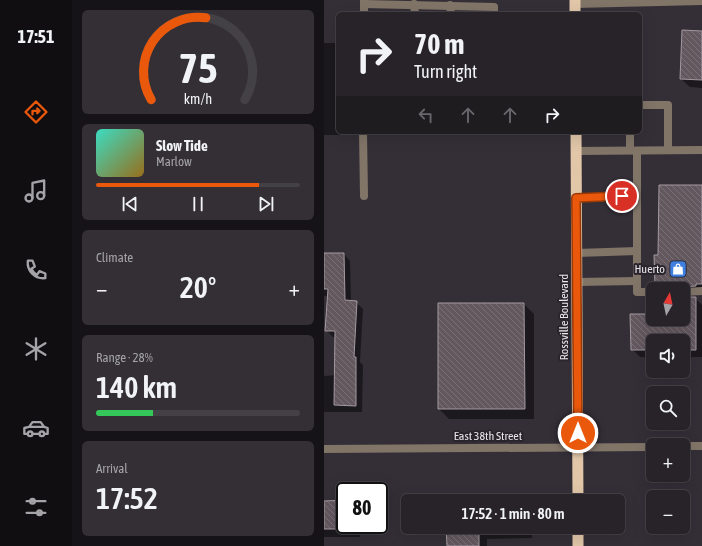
<!DOCTYPE html>
<meta charset="utf-8">
<style>
:root{--surface:#272329;--page:#332f35;--text:#f1f3f6;--muted:#a4a4a8;--line:#434046;--accent:#ea580c}
body{margin:0;font-family:"Asap Condensed",sans-serif;background:var(--page);color:var(--text);height:100vh;display:flex;flex-direction:column;font-size:15px;white-space:nowrap}
*{box-sizing:border-box;margin:0}
p{font-size:13px;color:var(--muted)}
.icon{flex:none;width:22px;height:22px;fill:none;stroke:currentColor;stroke-width:2;stroke-linecap:round;stroke-linejoin:round}
.map{position:relative;flex:1;overflow:hidden}
.drawer{display:flex;flex-direction:column;gap:10px;padding:10px;background:#151317;width:252px}
.drawer>*{flex:none}
.banner{position:absolute;left:12px;top:12px;width:306px;height:122px;border-radius:6px;box-shadow:0 4px 16px #0002,0 0 0 1px var(--line);background:#272329;color:var(--text);overflow:hidden}
.needle{width:26px;rotate:9deg}
.buttons{position:absolute;left:322px;top:282px;display:grid;gap:8px}
.buttons a{display:grid;place-items:center;width:44px;height:44px;border-radius:6px;background:var(--surface);box-shadow:0 4px 16px #0002,0 0 0 1px var(--line);font-size:20px}
.speed{position:absolute;left:12px;top:482px;display:flex;gap:8px;font-size:20px;font-weight:700;text-align:center}
.speed>*{display:grid;place-content:center;width:52px;height:52px;border-radius:50%;background:var(--surface);box-shadow:0 4px 16px #0002,0 0 0 1px var(--line);line-height:1}
.speed .limit{border:2px solid #111;border-radius:6px;background:#fff;color:#111}
.pin{position:absolute;display:grid;place-items:center;width:34px;height:34px;color:#fff;margin:-17px;border:2px solid #fff;border-radius:50%;box-shadow:0 1px 4px #0007}
.me{position:absolute;width:44px;margin:-22px;rotate:0deg;stroke-linejoin:round;filter:drop-shadow(0 0 3px #0008)}
.turn{display:flex;align-items:center;gap:14px;height:84px;padding:0 12px;font-size:18px}
.turn .icon{width:52px;height:52px;stroke-width:2.5}
.turn b{display:block;font-size:28px;line-height:34px}
.lanes{display:flex;align-items:center;height:38px;padding:0 12px;background:#0003;justify-content:center;gap:20px;direction:ltr}
.lanes .off{opacity:.35}
.big{font-size:30px;font-weight:600;line-height:1.1}
.drawer .card{flex:1;display:flex;flex-direction:column;justify-content:center;gap:6px;min-width:0;padding:0 14px;border-radius:6px;background:var(--page)}
.drawer .dial{align-items:center;gap:0}
.dial svg{height:104px;overflow:visible;fill:none;stroke:var(--line);stroke-width:7;stroke-linecap:round;text-anchor:middle}
.dial text{fill:var(--text);stroke:none}
.song{display:flex;align-items:center;gap:12px}
.cover{width:48px;height:48px;border-radius:6px;background:linear-gradient(135deg,hsl(170 70% 55%),hsl(40 70% 35%))}
.played{height:4px;border-radius:2px;background:linear-gradient(90deg,var(--accent) 80%,var(--line) 80%)}
.keys{display:flex;justify-content:space-around;direction:ltr}
.heat{display:flex;justify-content:space-between;align-items:center;font-size:22px;direction:ltr}
.charge{height:6px;border-radius:3px;background:linear-gradient(90deg,#34c759 28%,var(--line) 0)}
.trip{position:absolute;left:77px;top:494px;width:224px;height:40px;border-radius:6px;background:var(--surface);box-shadow:0 4px 16px #0002,0 0 0 1px var(--line);font-weight:600;line-height:40px;text-align:center}
main{display:flex;flex:1;min-height:0}
.tabs{display:flex;flex-direction:column;width:72px;justify-content:space-around;align-items:center;background:#100e10;color:var(--muted)}
.tabs .icon{width:28px;height:28px}
.tabs .active{color:var(--accent)}
.tabs b{font-size:18px;color:var(--text)}
.map>svg:first-child{display:block}
.shadow{fill:#0007}
.building{fill:url(#building-back-hatch);stroke:#a499a0}
.lines{fill:none;stroke-linecap:round;stroke-linejoin:round}
.service{stroke:#817568;stroke-width:8}
.minor{stroke:#817568;stroke-width:8}
.trunk{stroke:#e1c6a8;stroke-width:11}
.route-casing{stroke:#983908;stroke-width:10}
.route{stroke:#ea580c;stroke-width:7}
.labels{text-anchor:middle;dominant-baseline:central;stroke-width:4;stroke-linejoin:round;paint-order:stroke}
.poi-label{font-size:12px;fill:#e8e5ea;stroke:#2a252d;text-anchor:end}
.street-label{font-size:12px;fill:#e8e5ea;stroke:#2a252d}
</style>
<main>
<nav class="tabs">
<b>17:51</b>
<svg class="icon active" aria-label="directions" viewBox="0 0 24 24"><path d="M12 3l9 9-9 9-9-9zM9 14v-3h6M13 9l2 2-2 2"/></svg>
<svg class="icon" aria-label="music" viewBox="0 0 24 24"><path d="M9 18V5l10-2v13"/><circle cx="6" cy="18" r="3"/><circle cx="16" cy="16" r="3"/></svg>
<svg class="icon" aria-label="phone" viewBox="0 0 24 24"><path d="M5 4h4l2 5-3 2q2 4 5 5l2-3 5 2v4C11 20 4 13 5 4z"/></svg>
<svg class="icon" aria-label="climate" viewBox="0 0 24 24"><path d="M12 3v18M4 7l16 10M4 17L20 7"/></svg>
<svg class="icon" aria-label="car" viewBox="0 0 24 24"><path d="M5 17H2v-5l4-1 3-4h7l3 4 3 1v5h-3M9 17h6M6 11h13"/><circle cx="7" cy="17" r="2"/><circle cx="17" cy="17" r="2"/></svg>
<svg class="icon" aria-label="filters" viewBox="0 0 24 24"><path d="M4 7h16M4 17h16"/><circle cx="9" cy="7" r="2"/><circle cx="15" cy="17" r="2"/></svg>
</nav>
<section class="drawer">
<div class="card dial"><svg viewBox="0 0 100 80">
<path d="M14 69A42 42 0 1 1 86 69"/>
<path d="M14 69A42 42 0 0 1 56 6" stroke="#ea580c"/>
<text x="50" y="56" font-size="32" font-weight="700">75</text>
<text x="50" y="72" font-size="11">km/h</text>
</svg></div>
<div class="card">
<div class="song"><i class="cover"></i><div><b>Slow Tide</b><p>Marlow</p></div></div>
<div class="played"></div>
<div class="keys"><svg class="icon" aria-label="previous" viewBox="0 0 24 24"><path d="M18 5L8 12l10 7zM5 5v14"/></svg><svg class="icon" aria-label="pause" viewBox="0 0 24 24"><path d="M8 5v14M16 5v14"/></svg><svg class="icon" aria-label="next" viewBox="0 0 24 24"><path d="M6 5l10 7-10 7zM19 5v14"/></svg></div>
</div>
<div class="card"><p>Climate</p>
<div class="heat"><a>−</a><b class="big">20°</b><a>+</a></div>
</div>
<div class="card"><p>Range · 28%</p><b class="big">140 km</b><div class="charge"></div></div>
<div class="card"><p>Arrival</p><b class="big">17:52</b></div>
</section>
<div class="map">
<svg width="378" height="546" viewBox="0 0 378 546">
<defs>
<pattern id="building-back-hatch" width="6" height="6" patternUnits="userSpaceOnUse"><rect width="6" height="6" fill="#63585e"/><path d="M-1 5l2 2M0 0l6 6M5-1l2 2" fill="none" stroke="#797075"/></pattern>
</defs>
<rect width="100%" height="100%" fill="#342f37"/>
<g class="shadow">
<path d="M378,32V88L366,87L357,79Z"/>
<path d="M0,43H14V132H38V135H0Z"/>
<path d="M378,186V293L366,294L361,298H371L378,305V357H359V341H329V357H316L308,349L329,315V319H359V289H334L332,287L335,256Z"/>
<path d="M0,254H20L26,261L27,302H32L39,309L36,362L39,365L38,412H0V376L12,375V337H9L2,330L4,296H0Z"/>
<path d="M115,304H200L210,314V419H125L115,409Z"/>
<path d="M21,501V525H36V537H0V502Z"/>
<path d="M123,527H208V538L163,539V546H124Z"/>
</g>
<g class="building">
<path d="M358,30L378,31V80L356,79Z"/>
<path d="M335,185H378V284H372V286L358,287L354,289H334L331,287L330,255H334Z"/>
<path d="M0,253H20L21,300L33,301L30,357H32V406L10,405L11,331H1L4,289H0Z"/>
<path d="M359,297H372V350H359V341H329V350H307L306,314H329V319H359Z"/>
<path d="M114,303H200L201,409H114Z"/>
<path d="M21,500V529H0V501Z"/>
<path d="M122,527H155V546H123Z"/>
</g>
<g class="lines">
<g class="service">
<path d="M40,0V14"/>
<path d="M40,4L170,7V14"/>
<path d="M90,4L91,14"/>
<path d="M251,4L378,1"/>
<path d="M126,5L127,14"/>
<path d="M316,105H344V150"/>
<path d="M39,132L40,196"/>
<path d="M306,132V150"/>
<path d="M252,151L378,150"/>
<path d="M313,151V292H329"/>
<path d="M252,198L313,196"/>
<path d="M253,253L313,251"/>
<path d="M253,282L313,281"/>
<path d="M359,292L378,291"/>
</g>
<g class="minor">
<path d="M359,446H378"/>
<path d="M0,449L329,447"/>
</g>
<g class="trunk">
<path d="M251,0V14"/>
<path d="M252,132L254,501"/>
<path d="M254,527V546"/>
</g>
</g>
<g class="lines">
<defs>
<path id="route" d="M254,433L252,198L298,196"/>
</defs>
<use href="#route" class="route-casing"/>
<use href="#route" class="route"/>
</g>
<defs>
<symbol id="shop-square" viewBox="-11 -11 22 22"><rect x="-9" y="-9" width="18" height="18" rx="4" fill="#3f7fe0" stroke="#2a252d"/><path d="M-5-2.5h2.3a2.7 3.5 0 0 1 5.4 0H5L5.5 6h-11ZM-1.5-2.5h3a1.5 2.3 0 0 0-3 0Z" fill="#fff"/></symbol>
</defs>
<g fill-rule="evenodd">
<use href="#shop-square" x="344" y="259" width="20" height="20"/>
</g>
<g class="labels">
<g class="poi-label">
<text x="341" y="269">Huerto</text>
</g>
<g class="street-label">
<text transform="translate(240 317) rotate(-90)">Rossville Boulevard</text>
<text x="164" y="436">East 38th Street</text>
</g>
</g>
</svg>
<div class="buttons">
<a><svg class="needle" viewBox="-14 -14 28 28"><path d="M0-13l5 13h-10z" fill="#e53935"/><path d="M0 13l5-13h-10z" fill="#a4a4a8"/></svg></a>
<a><svg class="icon" aria-label="sound" viewBox="0 0 24 24"><path d="M4 9h4l5-4v14l-5-4H4zM17 9q2 3 0 6"/></svg></a>
<a><svg class="icon" aria-label="search" viewBox="0 0 24 24"><circle cx="10" cy="10" r="6"/><path d="M15 15l6 6"/></svg></a>
<a>+</a>
<a>−</a>
</div>
<div class="speed"><div class="limit">80</div></div>
<div class="pin" style="left:298px;top:196px;background:#d93025"><svg class="icon" aria-label="arrive" viewBox="0 0 24 24"><path d="M6 21V4h12l-3 4 3 4H6"/></svg></div>
<svg class="me" style="left:254px;top:433px" viewBox="-20 -20 40 40"><circle r="17" fill="#ea580c" stroke="#fff" stroke-width="3"/><path d="M0-11L8 9 0 5-8 9z" fill="#fff"/></svg>
<div class="trip">17:52 · 1 min · 80 m</div>
<div class="banner">
<div class="turn"><svg class="icon" aria-label="right" viewBox="0 0 24 24"><path d="M7 20v-9h11M14 6l5 5-5 5"/></svg><div><b>70 m</b>Turn right</div></div>
<div class="lanes"><svg class="icon off" aria-label="left" viewBox="0 0 24 24"><path d="M17 20v-9H6M10 6l-5 5 5 5"/></svg><svg class="icon off" aria-label="ahead" viewBox="0 0 24 24"><path d="M12 20V5M6 11l6-6 6 6"/></svg><svg class="icon off" aria-label="ahead" viewBox="0 0 24 24"><path d="M12 20V5M6 11l6-6 6 6"/></svg><svg class="icon" aria-label="right" viewBox="0 0 24 24"><path d="M7 20v-9h11M14 6l5 5-5 5"/></svg></div>
</div>
</div>
</main>
